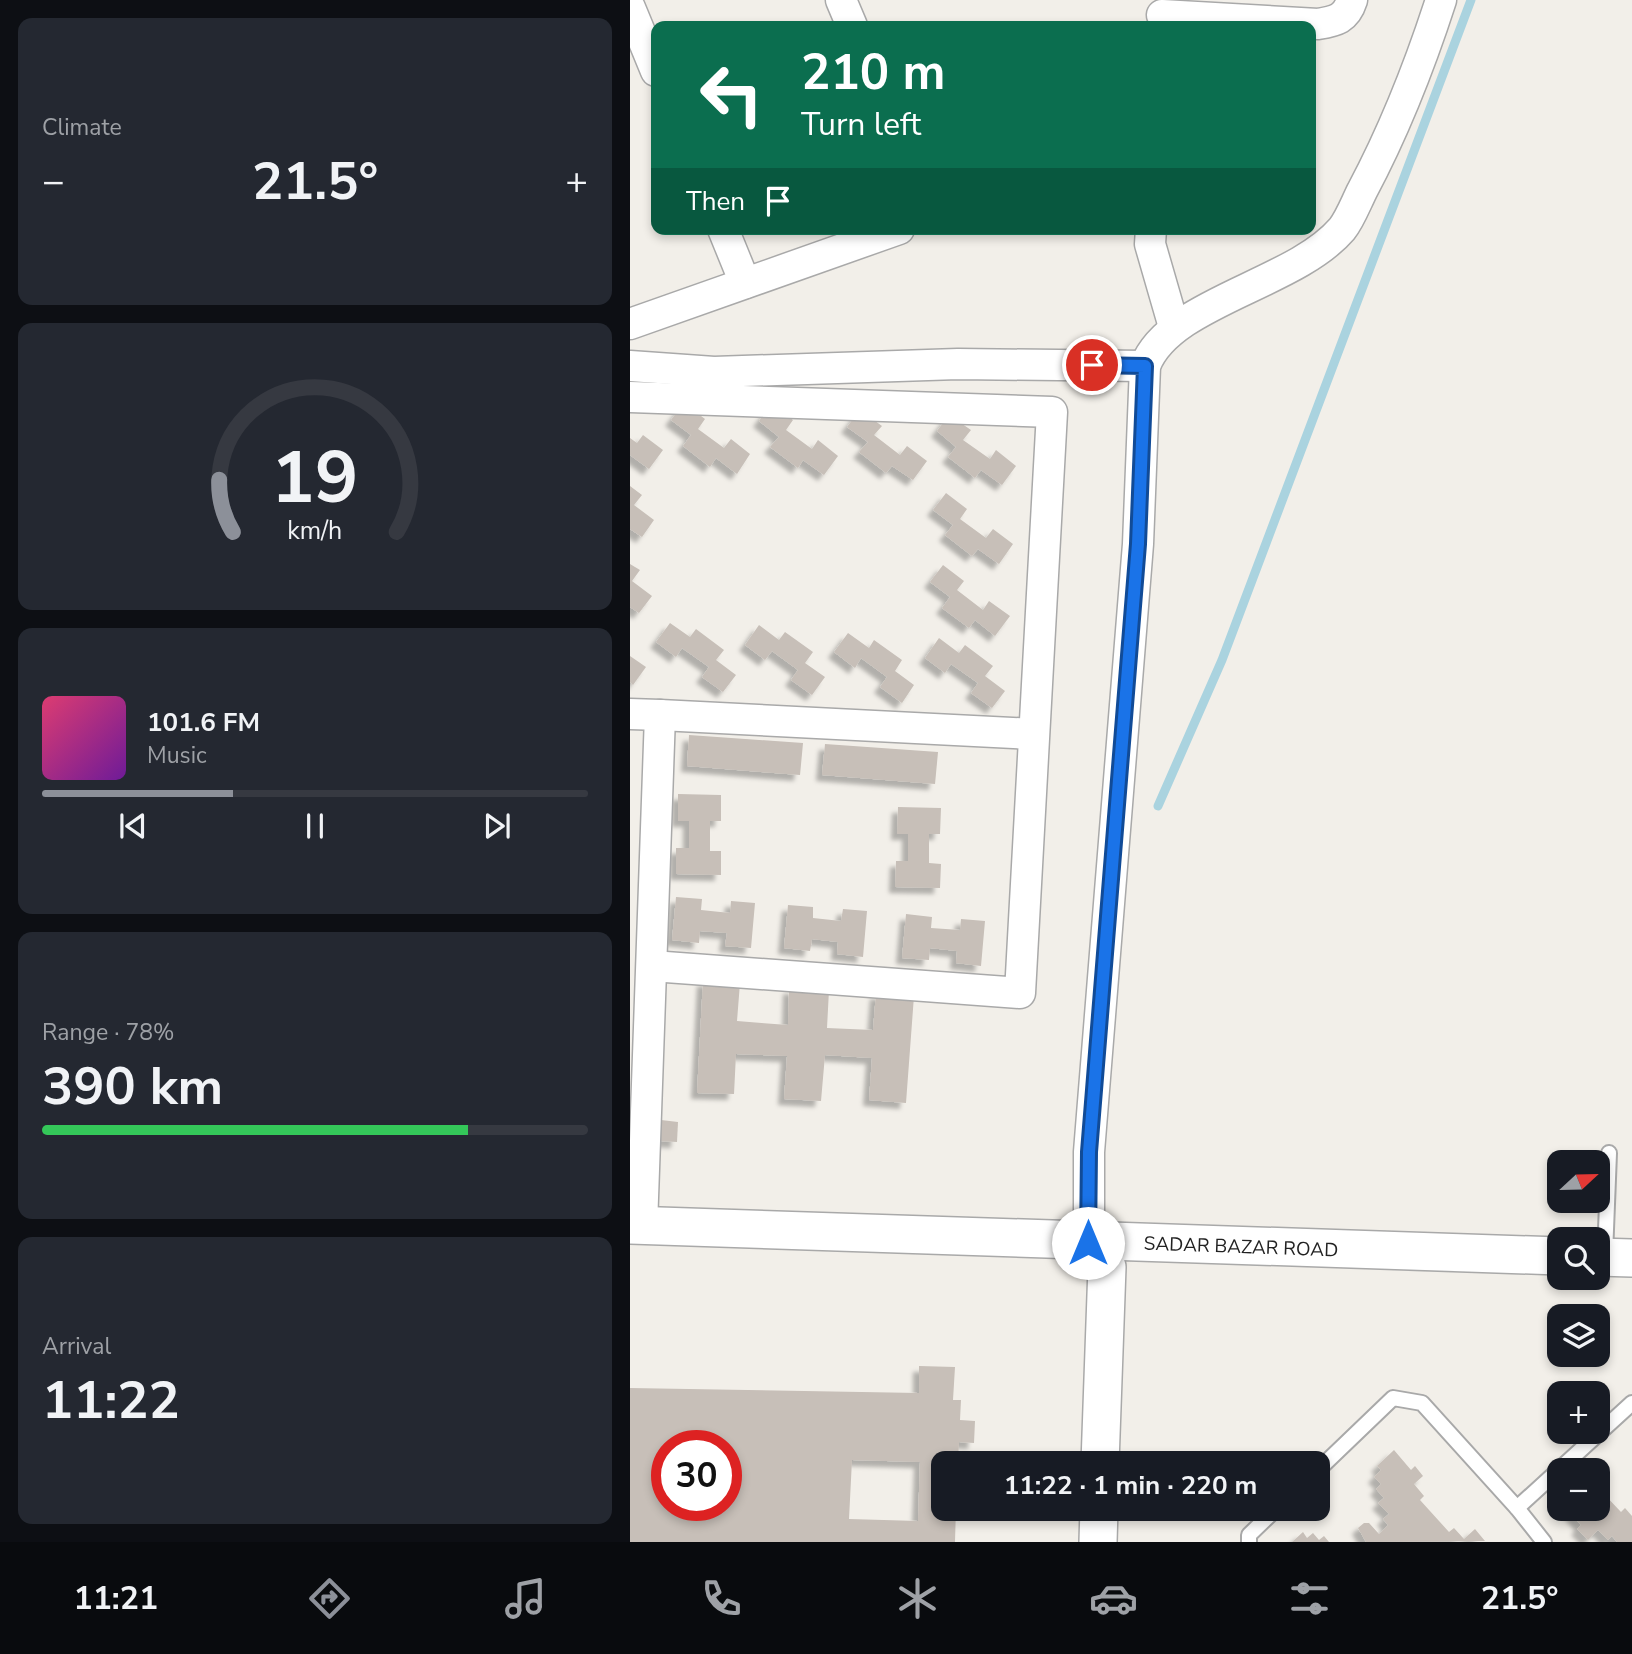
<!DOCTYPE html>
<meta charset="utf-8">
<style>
:root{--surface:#171b24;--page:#242831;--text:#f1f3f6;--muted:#9ea1a6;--line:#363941;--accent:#8c9099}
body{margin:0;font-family:"Nunito Sans",sans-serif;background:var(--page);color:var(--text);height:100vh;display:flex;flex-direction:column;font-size:26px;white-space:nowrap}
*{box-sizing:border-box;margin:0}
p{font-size:23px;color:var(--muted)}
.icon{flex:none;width:38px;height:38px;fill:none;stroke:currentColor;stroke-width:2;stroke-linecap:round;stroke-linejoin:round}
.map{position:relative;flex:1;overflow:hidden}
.sheet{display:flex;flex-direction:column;gap:18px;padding:18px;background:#0d0f14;width:630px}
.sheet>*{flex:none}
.banner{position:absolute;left:21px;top:21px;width:665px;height:214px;border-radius:14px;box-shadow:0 4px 10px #0003;background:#0b6e4f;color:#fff;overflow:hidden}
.needle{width:46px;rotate:68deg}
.buttons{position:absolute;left:917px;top:1150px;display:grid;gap:14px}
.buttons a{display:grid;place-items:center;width:63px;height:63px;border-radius:14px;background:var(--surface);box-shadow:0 4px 10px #0003;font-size:35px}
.speed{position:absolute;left:21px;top:1430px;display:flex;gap:14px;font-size:35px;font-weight:700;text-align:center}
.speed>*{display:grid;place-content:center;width:91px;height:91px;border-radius:50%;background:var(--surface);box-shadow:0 4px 10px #0003;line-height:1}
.speed .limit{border:10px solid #d22;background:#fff;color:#111}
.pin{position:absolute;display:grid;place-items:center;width:60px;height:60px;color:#fff;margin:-30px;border:4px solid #fff;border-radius:50%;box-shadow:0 2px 7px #0007}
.me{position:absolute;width:77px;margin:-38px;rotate:0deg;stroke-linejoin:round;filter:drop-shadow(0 0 5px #0008)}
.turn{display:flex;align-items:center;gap:24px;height:147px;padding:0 35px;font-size:32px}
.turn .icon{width:91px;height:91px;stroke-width:2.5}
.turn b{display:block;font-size:49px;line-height:60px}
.then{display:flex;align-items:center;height:66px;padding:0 35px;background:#0003;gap:14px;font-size:26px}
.big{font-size:52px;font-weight:700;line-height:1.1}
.sheet .card{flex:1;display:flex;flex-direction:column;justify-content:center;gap:10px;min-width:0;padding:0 24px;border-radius:14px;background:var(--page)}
.sheet .dial{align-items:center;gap:0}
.dial svg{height:182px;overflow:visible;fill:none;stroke:var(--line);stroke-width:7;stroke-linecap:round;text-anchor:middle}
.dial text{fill:var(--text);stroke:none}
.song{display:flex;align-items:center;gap:21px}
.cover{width:84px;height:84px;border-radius:10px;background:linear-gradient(135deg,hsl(340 70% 55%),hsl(280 70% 35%))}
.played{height:7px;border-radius:4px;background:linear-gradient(90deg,var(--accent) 35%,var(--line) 35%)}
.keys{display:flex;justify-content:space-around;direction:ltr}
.heat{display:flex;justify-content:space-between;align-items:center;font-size:38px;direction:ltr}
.charge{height:10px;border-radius:5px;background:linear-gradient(90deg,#34c759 78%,var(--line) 0)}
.trip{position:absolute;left:301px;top:1451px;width:399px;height:70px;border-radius:14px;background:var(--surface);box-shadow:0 4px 10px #0003;font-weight:700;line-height:70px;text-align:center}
.menu{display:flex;height:112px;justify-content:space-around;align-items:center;background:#090b0e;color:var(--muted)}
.menu .icon{width:49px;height:49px}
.menu .on{color:var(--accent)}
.menu b{font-size:32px;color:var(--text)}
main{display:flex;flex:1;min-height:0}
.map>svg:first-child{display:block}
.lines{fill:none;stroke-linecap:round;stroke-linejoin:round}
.stream{stroke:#aad3df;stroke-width:9}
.building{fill:#c7bfb8;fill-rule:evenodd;filter:url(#shadow)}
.service-casing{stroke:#a9a9a9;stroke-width:18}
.minor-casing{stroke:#a9a9a9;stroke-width:33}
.tertiary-casing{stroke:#a9a9a9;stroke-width:40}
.service{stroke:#fff;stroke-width:14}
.minor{stroke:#fff;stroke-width:30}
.tertiary{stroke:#fff;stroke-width:37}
.route-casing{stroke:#114b97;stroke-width:18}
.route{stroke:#1a73e8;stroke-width:12}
.labels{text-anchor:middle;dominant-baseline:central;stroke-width:5;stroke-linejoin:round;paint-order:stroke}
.street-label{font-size:19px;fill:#222;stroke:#fff}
</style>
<main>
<section class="sheet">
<div class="card"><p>Climate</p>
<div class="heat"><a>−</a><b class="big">21.5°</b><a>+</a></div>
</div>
<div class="card dial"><svg viewBox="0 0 100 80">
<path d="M14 69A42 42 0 1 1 86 69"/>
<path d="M14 69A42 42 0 0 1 8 46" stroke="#8c9099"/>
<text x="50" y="56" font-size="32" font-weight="700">19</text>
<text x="50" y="72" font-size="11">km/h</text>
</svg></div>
<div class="card">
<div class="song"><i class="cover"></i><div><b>101.6 FM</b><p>Music</p></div></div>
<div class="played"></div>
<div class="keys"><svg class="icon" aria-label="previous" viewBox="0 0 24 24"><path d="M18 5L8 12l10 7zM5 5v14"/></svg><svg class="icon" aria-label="pause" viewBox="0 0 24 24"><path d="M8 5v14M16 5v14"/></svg><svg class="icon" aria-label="next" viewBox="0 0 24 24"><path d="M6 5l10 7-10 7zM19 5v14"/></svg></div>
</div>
<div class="card"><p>Range · 78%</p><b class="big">390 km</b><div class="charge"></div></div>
<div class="card"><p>Arrival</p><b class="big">11:22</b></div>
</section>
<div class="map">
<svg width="1002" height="1542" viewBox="0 0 1002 1542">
<defs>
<filter id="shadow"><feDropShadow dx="-6" dy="6" stdDeviation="2" flood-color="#0004"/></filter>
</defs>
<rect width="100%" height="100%" fill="#f2efe9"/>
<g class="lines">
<path class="stream" d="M528,806L592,660L841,0"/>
</g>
<g class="building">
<path d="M54,403L75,419L68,429L94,448L101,439L120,454L107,474L86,458L80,467L53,446L61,435L41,420Z"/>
<path d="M141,405L163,420L156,430L182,449L188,440L208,456L194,475L173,460L168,468L140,447L149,437L129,421Z"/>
<path d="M230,410L252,426L244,435L270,455L277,446L297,461L283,480L262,466L256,473L229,452L238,442L217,427Z"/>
<path d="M319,415L341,430L333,440L360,459L366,450L386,466L372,485L351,470L345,478L318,457L326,447L307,431Z"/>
<path d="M13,435L33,450L19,469L0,455V438L7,443Z"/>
<path d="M0,486L12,495L4,505L24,520L12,537L0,529Z"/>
<path d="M316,493L337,509L330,519L356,538L363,529L383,544L369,564L348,549L342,556L315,535L323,525L303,510Z"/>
<path d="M0,564L10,570L2,581L22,596L9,613L0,607Z"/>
<path d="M313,565L334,581L327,590L353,610L359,601L380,616L365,636L345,620L339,628L312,608L320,597L300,582Z"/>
<path d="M40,623L60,637L66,629L94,650L86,660L106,675L93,692L72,677L79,667L52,648L46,657L26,642Z"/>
<path d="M129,625L149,640L155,632L183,652L175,663L195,677L182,695L161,680L168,670L142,651L135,660L115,645Z"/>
<path d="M218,633L239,648L244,640L272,660L265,671L284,685L272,703L250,687L257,677L231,658L225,668L204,652Z"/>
<path d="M309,638L329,653L335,645L363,666L355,676L375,691L362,708L341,693L348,683L321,664L315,673L295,658Z"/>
<path d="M0,656L16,667L3,685L0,682Z"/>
<path d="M59,735L173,743L170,775L57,766Z"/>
<path d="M195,744L308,752L305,784L192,775Z"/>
<path d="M48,794L91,795V821H80V851H91V875L46,874V848H59V821H48Z"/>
<path d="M268,807L311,808L310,834H299V863L311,864L310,888L265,887L266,861H278V834H267Z"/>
<path d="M46,897L72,899L71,910L100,913L101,901L125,903L121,948L95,946L97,933L70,931L69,943L42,940Z"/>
<path d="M158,905L183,907V918L211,921L213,909L237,911L233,957L207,954L208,942L182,939L180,951L154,948Z"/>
<path d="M276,914L302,917L301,928L330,930L331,919L355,921L351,966L326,963L327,951L300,948L299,960L272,958Z"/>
<path d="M73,980L110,983L107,1021L158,1025L159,988L199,990L197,1028L243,1030L246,993L284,996L276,1103L239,1100L242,1058L195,1055L191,1101L154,1099L157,1056L106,1054L104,1094L67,1093Z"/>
<path d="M31,1120L48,1122L47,1142L30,1141Z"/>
<path d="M289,1366L325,1367L323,1400H331L330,1420L345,1421L344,1443L329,1442L328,1463H313V1508H326L325,1542H0V1388L289,1393ZM37,1446H96V1505H37ZM222,1460L290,1462L288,1521L219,1519Z"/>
<path d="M764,1450L781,1470L785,1466L793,1476L784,1484L794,1496L790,1500L819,1532L824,1528L834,1539L845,1529L855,1541L736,1542L728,1528L734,1523H739L749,1534L758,1525L753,1519L759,1514L748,1503L754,1498L746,1489L751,1484L744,1477L751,1470L747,1466Z"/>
<path d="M973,1493L991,1512L995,1508L1002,1516V1542H987L982,1536L978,1540L968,1530L958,1540L947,1529L951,1525L936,1508H968V1497Z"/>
<path d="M673,1532L677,1538L683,1533L689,1540L694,1536L699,1542H662Z"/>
</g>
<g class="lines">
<defs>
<g id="service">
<path d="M975,1255L979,1153"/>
<path d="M688,1470L763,1398L792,1403L887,1508L914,1542"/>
<path d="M887,1508L1002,1403"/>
<path d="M619,1542V1535L647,1508"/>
</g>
<g id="minor">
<path d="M211,0L222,26"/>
<path d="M0,8L26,71"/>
<path d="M532,15L688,24C706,21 716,19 722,0"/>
<path d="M93,229L115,283"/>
<path d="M521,229L520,244L544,327"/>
<path d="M0,324L269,229"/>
<path d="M0,366L84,372L328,364L515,366"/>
<path d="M0,397L422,412L390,993L22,966"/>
<path d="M0,714L30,715L12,1226"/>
<path d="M30,715L403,734"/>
<path d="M459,1243V1152L508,544L515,366C539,302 664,285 712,229C720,219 726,203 732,191C764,131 790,65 811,0"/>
</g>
<g id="tertiary">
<path d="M0,1225L929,1256"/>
<path d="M459,1243L477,1267L470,1463"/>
<path d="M968,1257L1002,1258"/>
<path d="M468,1542L469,1508"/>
</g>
</defs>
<use href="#service" class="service-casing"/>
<use href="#minor" class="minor-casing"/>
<use href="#tertiary" class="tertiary-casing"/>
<use href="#service" class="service"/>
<use href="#minor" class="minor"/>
<use href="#tertiary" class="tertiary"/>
</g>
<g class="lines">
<defs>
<path id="route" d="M458,1243L459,1152L508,544L515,366L462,365"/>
</defs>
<use href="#route" class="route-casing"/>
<use href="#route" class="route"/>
</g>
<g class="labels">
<g class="street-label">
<text transform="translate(611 1247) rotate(2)">SADAR BAZAR ROAD</text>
</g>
</g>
</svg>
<div class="buttons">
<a><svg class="needle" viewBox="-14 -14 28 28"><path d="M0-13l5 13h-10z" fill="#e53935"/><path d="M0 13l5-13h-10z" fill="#9ea1a6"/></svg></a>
<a><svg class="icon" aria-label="search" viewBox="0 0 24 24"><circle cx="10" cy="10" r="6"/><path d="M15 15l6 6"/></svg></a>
<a><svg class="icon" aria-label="layers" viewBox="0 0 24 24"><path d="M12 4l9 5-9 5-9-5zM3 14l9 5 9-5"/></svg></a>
<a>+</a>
<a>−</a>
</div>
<div class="speed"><div class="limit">30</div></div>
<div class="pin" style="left:462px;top:365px;background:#d93025"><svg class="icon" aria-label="arrive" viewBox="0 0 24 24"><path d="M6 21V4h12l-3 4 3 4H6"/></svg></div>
<svg class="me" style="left:458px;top:1243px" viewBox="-20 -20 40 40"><circle r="19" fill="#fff"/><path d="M0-13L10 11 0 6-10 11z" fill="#1a73e8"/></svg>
<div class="trip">11:22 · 1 min · 220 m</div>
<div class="banner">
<div class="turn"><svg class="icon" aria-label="left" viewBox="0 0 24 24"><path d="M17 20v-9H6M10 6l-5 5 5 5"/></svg><div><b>210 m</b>Turn left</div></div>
<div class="then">Then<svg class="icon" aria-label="arrive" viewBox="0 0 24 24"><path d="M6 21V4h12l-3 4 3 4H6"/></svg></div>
</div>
</div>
</main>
<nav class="menu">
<b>11:21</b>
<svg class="icon on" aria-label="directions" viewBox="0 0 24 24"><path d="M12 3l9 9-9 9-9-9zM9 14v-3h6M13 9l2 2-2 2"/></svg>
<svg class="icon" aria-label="music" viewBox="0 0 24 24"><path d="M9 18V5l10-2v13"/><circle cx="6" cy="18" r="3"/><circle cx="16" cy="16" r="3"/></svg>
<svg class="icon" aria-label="phone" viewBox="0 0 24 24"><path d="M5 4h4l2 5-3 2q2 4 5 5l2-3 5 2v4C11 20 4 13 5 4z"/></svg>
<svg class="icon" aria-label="climate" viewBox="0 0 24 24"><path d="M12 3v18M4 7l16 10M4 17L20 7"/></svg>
<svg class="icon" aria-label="car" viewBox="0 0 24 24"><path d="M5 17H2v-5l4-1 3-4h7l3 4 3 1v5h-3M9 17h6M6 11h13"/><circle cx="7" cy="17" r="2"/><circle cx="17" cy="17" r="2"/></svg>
<svg class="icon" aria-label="filters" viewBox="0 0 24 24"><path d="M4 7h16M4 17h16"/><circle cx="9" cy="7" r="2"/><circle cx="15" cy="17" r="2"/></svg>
<b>21.5°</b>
</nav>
